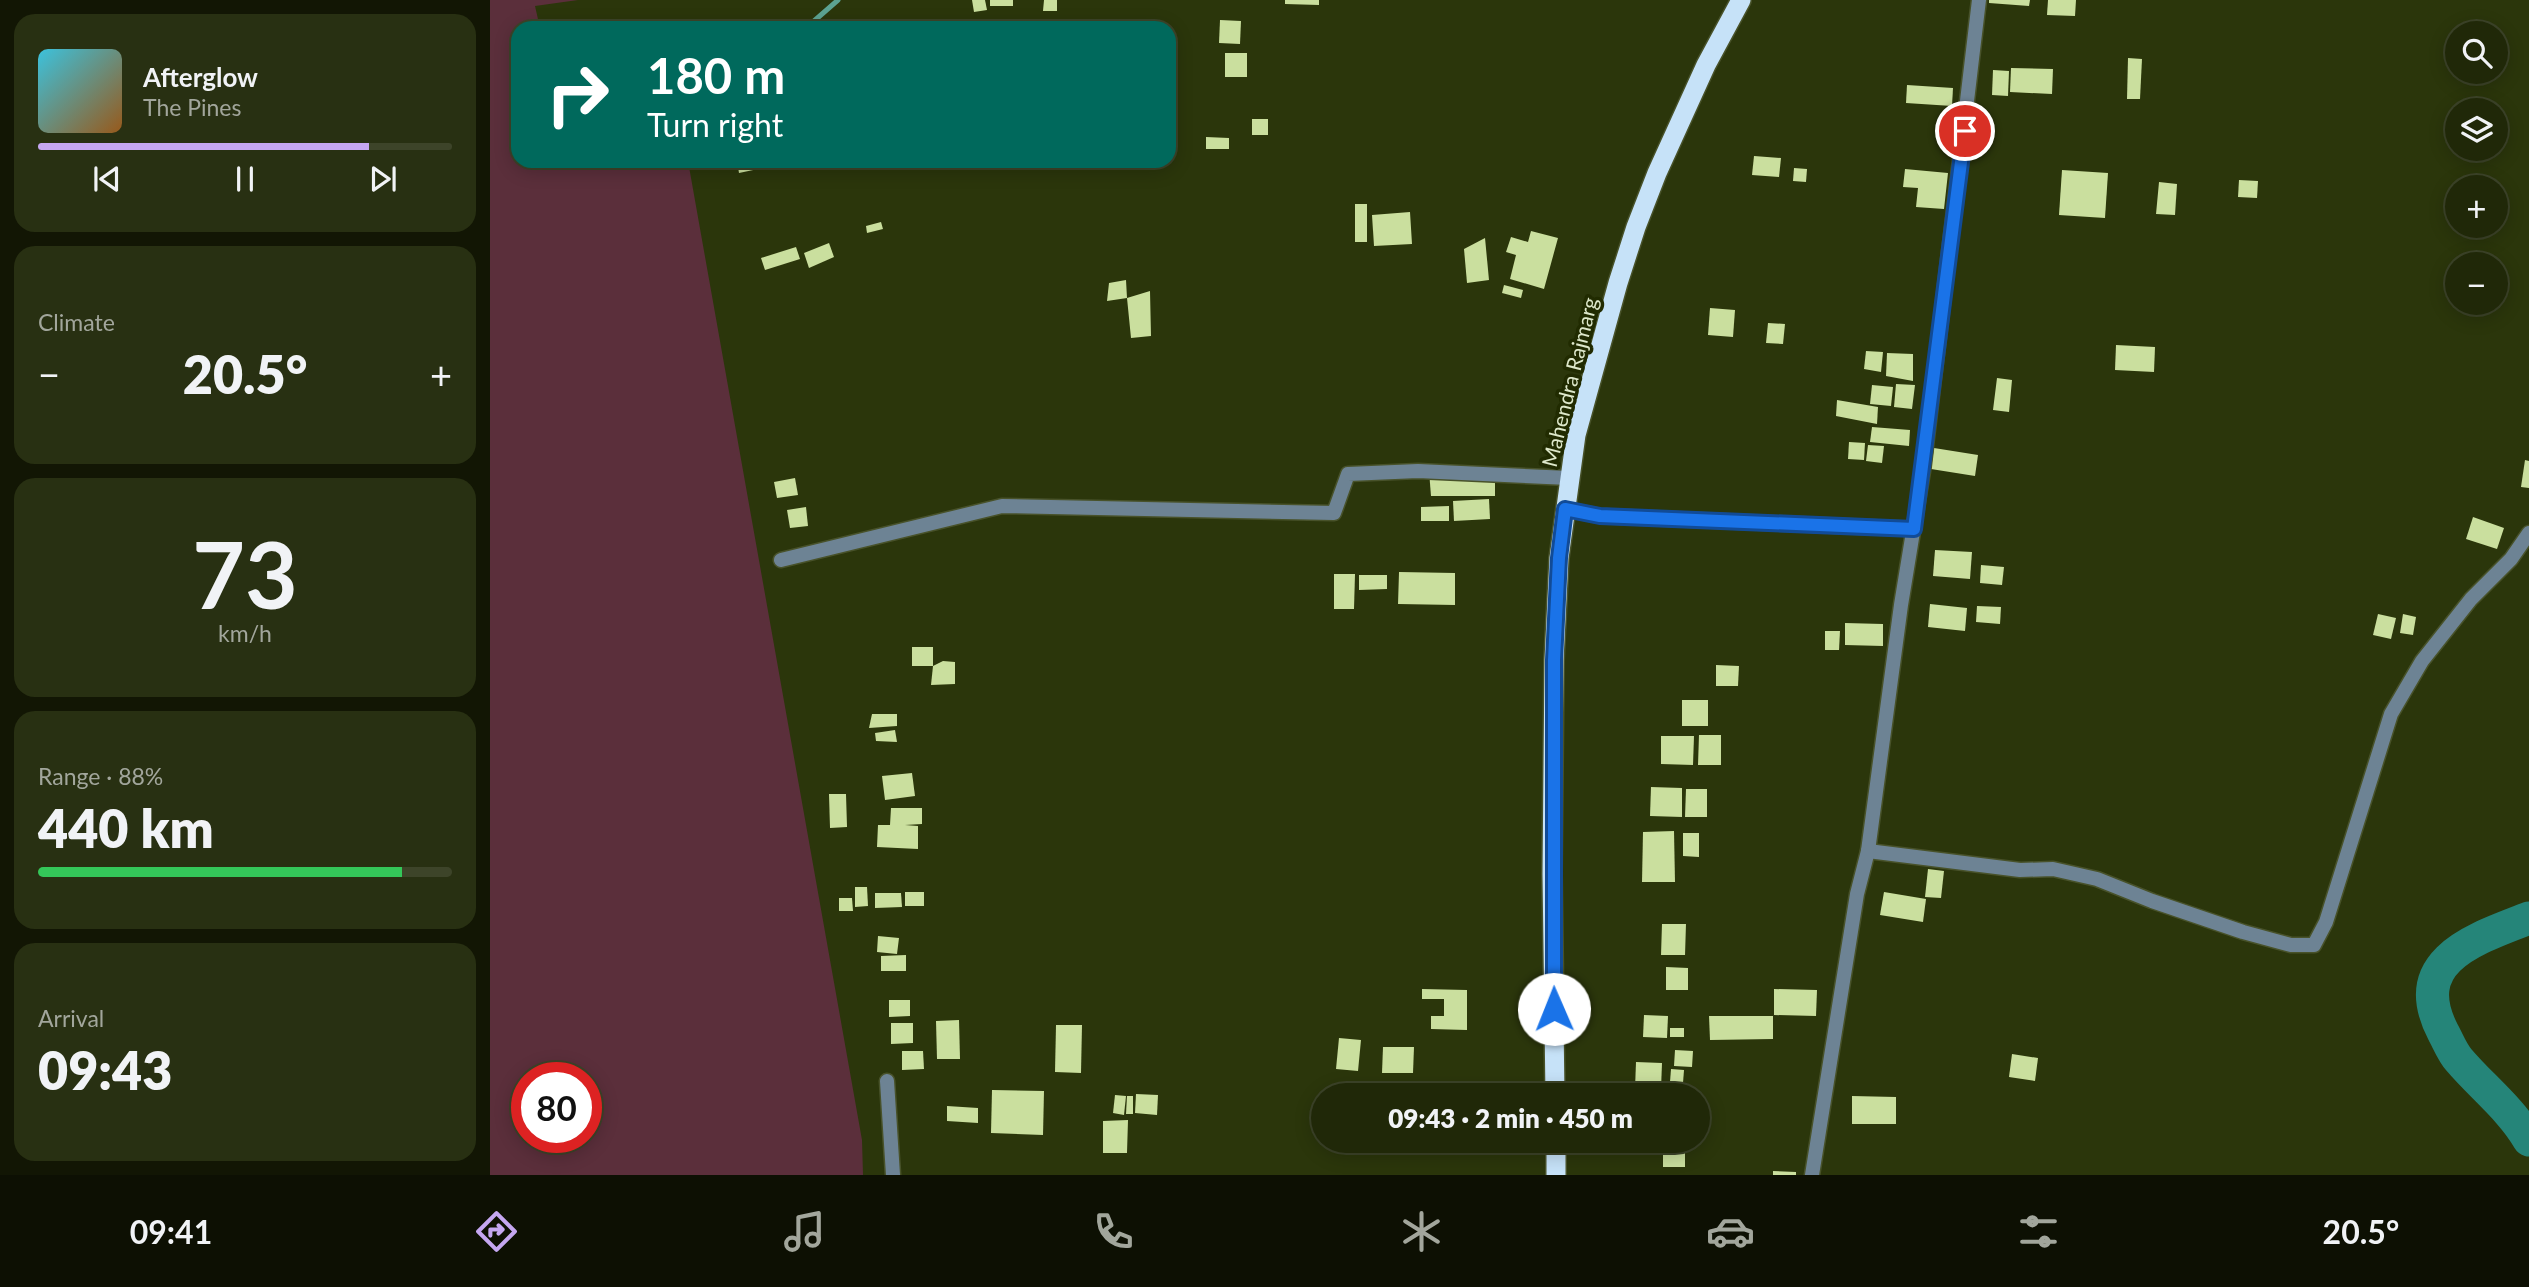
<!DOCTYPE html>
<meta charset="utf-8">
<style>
:root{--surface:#202808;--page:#283012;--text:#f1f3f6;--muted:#a2a69c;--line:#3d4429;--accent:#c5a7f1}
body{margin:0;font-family:Lato,sans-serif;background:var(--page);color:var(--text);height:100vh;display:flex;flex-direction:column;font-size:26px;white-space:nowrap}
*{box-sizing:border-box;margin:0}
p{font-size:23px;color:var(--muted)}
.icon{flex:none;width:38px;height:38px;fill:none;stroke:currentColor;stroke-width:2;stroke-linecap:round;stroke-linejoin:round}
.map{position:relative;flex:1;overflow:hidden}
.side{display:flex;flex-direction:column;gap:14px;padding:14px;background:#121604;width:490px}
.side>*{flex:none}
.top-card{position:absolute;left:21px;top:21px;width:665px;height:147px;border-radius:21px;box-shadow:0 4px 18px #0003,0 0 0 2px var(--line);background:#00695c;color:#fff;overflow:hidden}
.controls{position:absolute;left:1955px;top:21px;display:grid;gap:14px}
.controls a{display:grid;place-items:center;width:63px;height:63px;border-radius:50%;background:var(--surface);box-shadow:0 4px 18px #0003,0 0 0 2px var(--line);font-size:35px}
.speed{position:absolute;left:21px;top:1062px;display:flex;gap:14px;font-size:35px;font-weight:700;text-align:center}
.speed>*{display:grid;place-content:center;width:91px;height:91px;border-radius:50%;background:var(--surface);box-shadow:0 4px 18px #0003,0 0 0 2px var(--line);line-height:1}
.speed .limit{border:10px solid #d22;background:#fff;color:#111}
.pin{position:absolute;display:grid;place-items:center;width:60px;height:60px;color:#fff;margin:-30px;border:4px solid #fff;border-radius:50%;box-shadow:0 2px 7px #0007}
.me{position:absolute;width:77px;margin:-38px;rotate:359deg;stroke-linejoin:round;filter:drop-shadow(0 0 5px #0008)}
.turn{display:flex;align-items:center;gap:24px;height:147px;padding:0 21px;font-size:32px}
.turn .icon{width:91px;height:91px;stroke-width:2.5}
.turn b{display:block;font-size:49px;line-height:60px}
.big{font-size:52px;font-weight:800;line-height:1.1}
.side .tile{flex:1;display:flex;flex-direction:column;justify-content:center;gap:10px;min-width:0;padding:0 24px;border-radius:21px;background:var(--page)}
.side .dial{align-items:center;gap:0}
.dial b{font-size:91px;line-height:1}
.song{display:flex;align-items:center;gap:21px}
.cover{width:84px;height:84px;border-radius:10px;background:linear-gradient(135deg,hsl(190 70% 55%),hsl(30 70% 35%))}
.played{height:7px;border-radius:4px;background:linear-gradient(90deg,var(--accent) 80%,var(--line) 80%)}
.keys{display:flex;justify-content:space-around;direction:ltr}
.heat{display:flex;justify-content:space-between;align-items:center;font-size:38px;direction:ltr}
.charge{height:10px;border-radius:5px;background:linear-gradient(90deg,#34c759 88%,var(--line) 0)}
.trip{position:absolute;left:821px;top:1083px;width:399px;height:70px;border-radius:35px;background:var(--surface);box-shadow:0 4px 18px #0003,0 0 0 2px var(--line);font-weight:800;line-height:70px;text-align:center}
.tabs{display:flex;height:112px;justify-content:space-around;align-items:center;background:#0d1003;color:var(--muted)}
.tabs .icon{width:49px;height:49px}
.tabs .active{color:var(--accent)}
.tabs b{font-size:32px;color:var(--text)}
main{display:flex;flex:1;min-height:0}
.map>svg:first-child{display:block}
.green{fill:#5b2f3b;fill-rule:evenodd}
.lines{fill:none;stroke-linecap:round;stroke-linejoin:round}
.stream{stroke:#5ca392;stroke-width:5}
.river{stroke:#258579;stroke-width:33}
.building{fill:#cadf9e}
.minor-casing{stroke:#48522a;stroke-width:17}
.trunk-casing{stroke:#48522a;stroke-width:22}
.minor{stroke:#6d8394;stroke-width:14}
.trunk{stroke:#c6e2f8;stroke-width:19}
.route-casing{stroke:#114b97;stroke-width:18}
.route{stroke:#1a73e8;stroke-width:12}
.labels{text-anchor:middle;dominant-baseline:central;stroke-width:7;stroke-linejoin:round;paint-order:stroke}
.street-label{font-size:21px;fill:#dee8cb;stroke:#212b01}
</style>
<main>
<section class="side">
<div class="tile">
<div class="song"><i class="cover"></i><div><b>Afterglow</b><p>The Pines</p></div></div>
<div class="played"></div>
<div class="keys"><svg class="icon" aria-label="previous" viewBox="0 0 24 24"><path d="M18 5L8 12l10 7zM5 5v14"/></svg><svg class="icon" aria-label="pause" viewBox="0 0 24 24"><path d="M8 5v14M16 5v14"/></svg><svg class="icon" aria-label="next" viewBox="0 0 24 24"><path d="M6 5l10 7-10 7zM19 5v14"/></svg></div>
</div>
<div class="tile"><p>Climate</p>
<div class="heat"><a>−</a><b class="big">20.5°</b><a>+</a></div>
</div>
<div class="tile dial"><b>73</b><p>km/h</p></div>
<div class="tile"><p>Range · 88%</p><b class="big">440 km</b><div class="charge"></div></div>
<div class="tile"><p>Arrival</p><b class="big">09:43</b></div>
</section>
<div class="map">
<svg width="2039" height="1175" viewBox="0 0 2039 1175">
<rect width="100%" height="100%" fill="#2b360b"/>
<path class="green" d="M0,0H88L45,6L50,28H28V161H198L372,1140L373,1175H0ZM37,1078H96V1138H37Z"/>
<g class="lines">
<path class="stream" d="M316,28L348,0"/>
<path class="river" d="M2039,918C1985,939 1916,960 1953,1032C1958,1041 1962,1052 1969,1060C1992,1087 2021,1109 2039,1140"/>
</g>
<g class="building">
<path d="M482,0H495L497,10L484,12Z"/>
<rect x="500" y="0" width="23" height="6"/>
<path d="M554,0H567V11H553Z"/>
<path d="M795,0H829V5L795,4Z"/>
<path d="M1499,0H1540L1539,6L1499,3Z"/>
<path d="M1558,0H1586L1585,16L1557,15Z"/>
<path d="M730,20L751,21L750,44L729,43Z"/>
<rect x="735" y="53" width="22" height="24"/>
<path d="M1638,58L1652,59L1650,99H1637Z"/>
<path d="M1521,68L1563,69L1562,94L1520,92Z"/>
<path d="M1503,70L1519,71L1518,96L1502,95Z"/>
<path d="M1417,85L1463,88L1462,106L1416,103Z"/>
<rect x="762" y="119" width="16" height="16"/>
<path d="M716,137L739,138V149H716Z"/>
<path d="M1264,156L1291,158L1289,177L1262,175Z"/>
<path d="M247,161H282V166L249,173Z"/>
<path d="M1304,168L1317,169L1316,182L1303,181Z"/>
<path d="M1415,169L1458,173L1454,209L1426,207L1428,188L1413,187Z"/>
<path d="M1572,170L1618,173L1615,218L1569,215Z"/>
<path d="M1749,180L1768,181L1767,198L1748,197Z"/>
<path d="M1669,182L1687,184L1685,215L1666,214Z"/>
<rect x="865" y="204" width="12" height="38"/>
<path d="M920,212L922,244L884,246L882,215Z"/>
<path d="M391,222L393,229L377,233L376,226Z"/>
<path d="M1041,231L1068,238L1054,289L1020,279L1026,255L1016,252L1021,237L1038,242Z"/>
<path d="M995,238L999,280L977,283L974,249Z"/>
<path d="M339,243L344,257L319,268L314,253Z"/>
<path d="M306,247L310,259L275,270L271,258Z"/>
<path d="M636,280L637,298L660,291L661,336L641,338L637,298L617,301L619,283Z"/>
<path d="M1014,285L1033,290L1031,298L1012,293Z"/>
<path d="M1220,308L1245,310L1243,337L1218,335Z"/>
<path d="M1278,323L1295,324L1293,344L1276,343Z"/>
<path d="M1626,345L1665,347L1664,372L1625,370Z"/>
<path d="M1376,351L1393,352L1391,372L1374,369Z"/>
<path d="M1397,353L1423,354V381L1396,376Z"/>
<path d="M1507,378L1522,380L1519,412L1503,410Z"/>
<path d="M1406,384L1425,385L1422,409L1404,407Z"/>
<path d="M1382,385L1403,387L1401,406L1380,404Z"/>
<path d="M1347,400L1388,407L1387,424L1346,416Z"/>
<path d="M1382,427L1420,430L1419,446L1380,442Z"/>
<path d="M1359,442L1375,443L1374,460L1358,459Z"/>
<path d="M1378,445L1394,446L1392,463L1376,461Z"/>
<path d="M1444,448L1488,455L1485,476L1441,469Z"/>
<path d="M2035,460L2039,461V488L2031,487Z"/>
<path d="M939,471L1005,472V496H941Z"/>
<path d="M305,478L308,495L287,498L284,482Z"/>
<path d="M999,499L1000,519L964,521L963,501Z"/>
<path d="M959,506V521H931V507Z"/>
<path d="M316,507L318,526L300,528L297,510Z"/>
<path d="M1983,517L2014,528L2007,549L1976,539Z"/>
<path d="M1445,550L1482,552L1480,579L1443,576Z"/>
<path d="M1491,565L1514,567L1512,585L1490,583Z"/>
<path d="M909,572L965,573V605L908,604Z"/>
<path d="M844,574H865L864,609H844Z"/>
<path d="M869,575H897V589L869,590Z"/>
<path d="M1440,604L1477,608L1475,631L1438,627Z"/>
<path d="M1487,606L1511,607L1510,624L1486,622Z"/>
<path d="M1888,614L1906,618L1901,639L1883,635Z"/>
<path d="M1913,614L1926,617L1923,635L1910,633Z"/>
<path d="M1355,623L1393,624V646L1355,645Z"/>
<path d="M1335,631H1350L1349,650H1335Z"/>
<rect x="422" y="647" width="21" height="19"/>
<path d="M453,661L465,662V684L441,685L443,666Z"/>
<path d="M1226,665L1249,666L1248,686H1226Z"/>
<rect x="1192" y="700" width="26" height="26"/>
<path d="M382,714H407V726L379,728Z"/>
<path d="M405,730L407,742L386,741L385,733Z"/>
<path d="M1209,735H1231V765H1208Z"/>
<path d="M1171,736H1204L1203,765L1171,764Z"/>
<path d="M422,773L425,796L395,800L392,776Z"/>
<path d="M1161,787L1192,788V817L1160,816Z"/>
<path d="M1196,789H1217V817H1195Z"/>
<path d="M339,794H356L357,827L340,828Z"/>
<path d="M401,808H432V824L415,825L428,826V849L387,847L388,825H400Z"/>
<path d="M1184,831L1185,882H1152L1153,832Z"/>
<path d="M1193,833H1209V857L1193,856Z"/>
<path d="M1438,869L1454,871L1451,898L1435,897Z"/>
<path d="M365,887H377L378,906L365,907Z"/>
<rect x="415" y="892" width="19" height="14"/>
<path d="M1394,892L1436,899L1433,922L1390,915Z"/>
<path d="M385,893H411L412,907L385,908Z"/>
<path d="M349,898H362L363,911H349Z"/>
<path d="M1172,924H1196L1195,955H1171Z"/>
<path d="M388,936L409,938L407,954L387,952Z"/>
<path d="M416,955V971H391V956Z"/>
<path d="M1176,967L1198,968V990H1176Z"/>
<path d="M932,989L977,990V1030L941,1029V1016H954V999H932Z"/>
<path d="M1284,989L1327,990L1326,1016L1284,1015Z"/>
<path d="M399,1000H420V1016L399,1017Z"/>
<path d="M1154,1015L1178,1016L1177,1038L1153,1037Z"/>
<path d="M1219,1016H1283V1039L1220,1040Z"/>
<path d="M469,1020L470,1059H447L446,1021Z"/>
<path d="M401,1023H423V1043L401,1044Z"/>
<path d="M566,1025H592L591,1073L565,1072Z"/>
<rect x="1180" y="1028" width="14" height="9"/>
<path d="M849,1038L871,1040L868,1071L846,1069Z"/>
<path d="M893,1047H924L923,1073H892Z"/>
<path d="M1185,1050L1203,1051L1202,1067L1184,1066Z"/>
<path d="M412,1051H433L434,1069L412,1070Z"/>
<path d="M1522,1054L1548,1058L1545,1081L1519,1077Z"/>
<path d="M1146,1062L1172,1063L1171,1089H1145Z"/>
<path d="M1181,1069L1194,1070L1193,1083L1180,1082Z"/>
<path d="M502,1090L554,1091L553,1135L501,1133Z"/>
<path d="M646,1094L668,1095L667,1115L645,1113Z"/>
<path d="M625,1095L636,1096L634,1115L623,1113Z"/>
<path d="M637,1096H643V1114H636Z"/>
<path d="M1362,1096L1406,1097V1124H1362Z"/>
<path d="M457,1106L488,1108V1123L457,1121Z"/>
<path d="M638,1120L637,1153H613V1121Z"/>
<rect x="1173" y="1148" width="22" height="19"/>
<path d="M1283,1171L1306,1172V1175H1283Z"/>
</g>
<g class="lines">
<defs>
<g id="minor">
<path d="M1075,509L1110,516L1424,529"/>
<path d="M291,560L512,506L844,513L858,474L928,471L1079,478"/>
<path d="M1378,851L1530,870L1563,869L1607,879L1662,901L1753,932L1801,945H1824L1836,922L1901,714L1932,661L1981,599L2021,559L2039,533"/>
<path d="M397,1081L403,1175"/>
<path d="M1322,1175L1367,894L1378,851L1411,605L1433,471L1489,0"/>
</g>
<g id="trunk">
<path d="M1065,1096L1062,874L1064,660L1069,558L1086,435L1128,283L1146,227L1167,173L1216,65L1251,0"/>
<path d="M1066,1141V1175"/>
</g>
</defs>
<use href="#minor" class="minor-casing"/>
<use href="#trunk" class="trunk-casing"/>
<use href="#minor" class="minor"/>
<use href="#trunk" class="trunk"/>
</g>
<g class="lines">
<defs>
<path id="route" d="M1064,1009V660L1069,558L1075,509L1110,516L1424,529L1475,131"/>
</defs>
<use href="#route" class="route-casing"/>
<use href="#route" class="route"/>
</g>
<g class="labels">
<g class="street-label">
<text transform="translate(1079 382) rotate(-76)">Mahendra Rajmarg</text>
</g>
</g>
</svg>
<div class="controls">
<a><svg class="icon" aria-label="search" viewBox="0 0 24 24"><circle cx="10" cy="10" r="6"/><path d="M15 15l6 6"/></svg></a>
<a><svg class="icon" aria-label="layers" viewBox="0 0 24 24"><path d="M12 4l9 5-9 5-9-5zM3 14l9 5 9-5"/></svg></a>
<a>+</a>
<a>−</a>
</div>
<div class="speed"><div class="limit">80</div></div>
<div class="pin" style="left:1475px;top:131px;background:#d93025"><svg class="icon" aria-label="arrive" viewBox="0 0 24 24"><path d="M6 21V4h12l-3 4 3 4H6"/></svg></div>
<svg class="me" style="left:1064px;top:1009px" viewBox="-20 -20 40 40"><circle r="19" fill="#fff"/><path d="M0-13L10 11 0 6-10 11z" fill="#1a73e8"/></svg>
<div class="trip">09:43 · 2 min · 450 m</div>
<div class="top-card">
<div class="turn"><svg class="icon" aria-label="right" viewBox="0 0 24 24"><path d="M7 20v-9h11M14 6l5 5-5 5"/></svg><div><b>180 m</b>Turn right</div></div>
</div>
</div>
</main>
<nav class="tabs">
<b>09:41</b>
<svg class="icon active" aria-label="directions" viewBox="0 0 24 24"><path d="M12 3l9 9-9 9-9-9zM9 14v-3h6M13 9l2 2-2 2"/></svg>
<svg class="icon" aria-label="music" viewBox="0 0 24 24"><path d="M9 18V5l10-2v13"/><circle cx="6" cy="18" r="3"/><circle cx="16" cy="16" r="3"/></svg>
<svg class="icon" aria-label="phone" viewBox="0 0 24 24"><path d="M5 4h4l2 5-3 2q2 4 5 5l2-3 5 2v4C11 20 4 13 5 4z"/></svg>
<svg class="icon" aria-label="climate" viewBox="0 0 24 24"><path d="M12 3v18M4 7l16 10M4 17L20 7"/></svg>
<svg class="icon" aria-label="car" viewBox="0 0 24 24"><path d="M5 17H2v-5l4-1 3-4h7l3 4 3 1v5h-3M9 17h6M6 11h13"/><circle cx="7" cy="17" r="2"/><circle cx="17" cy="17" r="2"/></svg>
<svg class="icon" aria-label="filters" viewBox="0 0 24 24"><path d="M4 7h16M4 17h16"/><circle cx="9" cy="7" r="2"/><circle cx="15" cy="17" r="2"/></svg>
<b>20.5°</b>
</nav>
